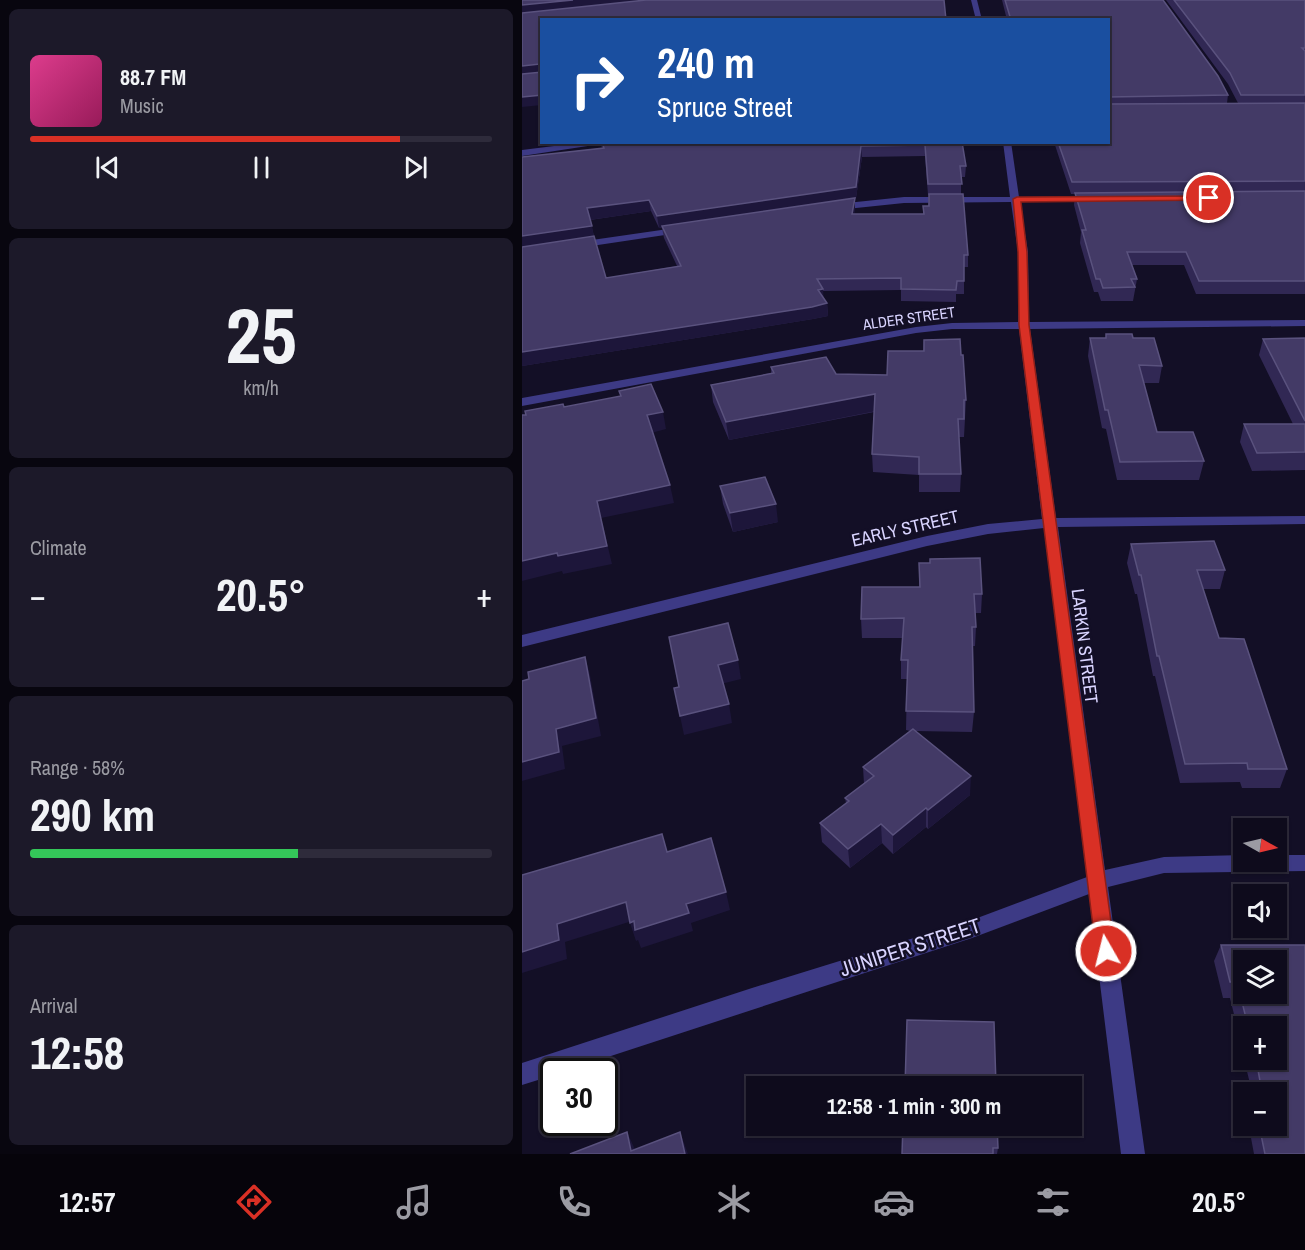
<!DOCTYPE html>
<meta charset="utf-8">
<style>
:root{--surface:#0e0b1c;--page:#1c1929;--text:#f1f3f6;--muted:#9b9ba3;--line:#2e2b3b;--accent:#d93025}
body{margin:0;font-family:"Archivo Narrow",sans-serif;background:var(--page);color:var(--text);height:100vh;display:flex;flex-direction:column;font-size:22px;white-space:nowrap}
*{box-sizing:border-box;margin:0}
p{font-size:20px;color:var(--muted)}
.icon{flex:none;width:33px;height:33px;fill:none;stroke:currentColor;stroke-width:2;stroke-linecap:round;stroke-linejoin:round}
.map{position:relative;flex:1;overflow:hidden}
.drawer{display:flex;flex-direction:column;gap:9px;padding:9px;background:#08060f;width:522px}
.drawer>*{flex:none}
.top-card{position:absolute;left:18px;top:18px;width:570px;height:126px;border-radius:0px;box-shadow:0 2px 4px #0004,0 0 0 2px var(--line);background:#1a4fa0;color:#fff;overflow:hidden}
.needle{width:39px;rotate:98deg}
.fabs{position:absolute;left:711px;top:818px;display:grid;gap:12px}
.fabs a{display:grid;place-items:center;width:54px;height:54px;border-radius:0px;background:var(--surface);box-shadow:0 2px 4px #0004,0 0 0 2px var(--line);font-size:30px}
.speed{position:absolute;left:18px;top:1058px;display:flex;gap:12px;font-size:30px;font-weight:700;text-align:center}
.speed>*{display:grid;place-content:center;width:78px;height:78px;border-radius:50%;background:var(--surface);box-shadow:0 2px 4px #0004,0 0 0 2px var(--line);line-height:1}
.speed .limit{border:3px solid #111;border-radius:9px;background:#fff;color:#111}
.pin{position:absolute;display:grid;place-items:center;width:51px;height:51px;color:#fff;margin:-26px;border:3px solid #fff;border-radius:50%;box-shadow:0 2px 6px #0007}
.me{position:absolute;width:66px;margin:-33px;rotate:352deg;stroke-linejoin:round;filter:drop-shadow(0 0 4px #0008)}
.turn{display:flex;align-items:center;gap:21px;height:126px;padding:0 18px;font-size:27px}
.turn .icon{width:78px;height:78px;stroke-width:2.5}
.turn b{display:block;font-size:42px;line-height:51px}
.big{font-size:45px;font-weight:700;line-height:1.1}
.drawer .widget{flex:1;display:flex;flex-direction:column;justify-content:center;gap:9px;min-width:0;padding:0 21px;border-radius:9px;background:var(--page)}
.drawer .dial{align-items:center;gap:0}
.dial b{font-size:78px;line-height:1}
.song{display:flex;align-items:center;gap:18px}
.cover{width:72px;height:72px;border-radius:9px;background:linear-gradient(135deg,hsl(330 70% 55%),hsl(330 70% 35%))}
.played{height:6px;border-radius:3px;background:linear-gradient(90deg,var(--accent) 80%,var(--line) 80%)}
.keys{display:flex;justify-content:space-around;direction:ltr}
.heat{display:flex;justify-content:space-between;align-items:center;font-size:33px;direction:ltr}
.charge{height:9px;border-radius:4px;background:linear-gradient(90deg,#34c759 58%,var(--line) 0)}
.trip{position:absolute;left:224px;top:1076px;width:336px;height:60px;border-radius:0px;background:var(--surface);box-shadow:0 2px 4px #0004,0 0 0 2px var(--line);font-weight:700;line-height:60px;text-align:center}
.tabs{display:flex;height:96px;justify-content:space-around;align-items:center;background:#06040b;color:var(--muted)}
.tabs .icon{width:42px;height:42px}
.tabs .current{color:var(--accent)}
.tabs b{font-size:27px;color:var(--text)}
main{display:flex;flex:1;min-height:0}
.map>svg:first-child{display:block}
.lines{fill:none;stroke-linecap:round;stroke-linejoin:round}
.minor{fill:#3d3a85;fill-rule:evenodd}
.wall{fill:#312854;fill-rule:evenodd}
.shaded-wall{fill:#1d163a}
.building{fill:#433a66;stroke:#5a527e;stroke-width:1.5;fill-rule:evenodd}
.route{fill:#d93025;stroke:#8d1f18;stroke-width:1.5}
.labels{text-anchor:middle;dominant-baseline:central;stroke-width:5;stroke-linejoin:round;paint-order:stroke}
.far-street-label{font-size:15px;fill:#d9d4ff;stroke:#130f26}
.street-label{font-size:18px;fill:#d9d4ff;stroke:#130f26}
.near-street-label{font-size:21px;fill:#d9d4ff;stroke:#130f26}
</style>
<main>
<section class="drawer">
<div class="widget">
<div class="song"><i class="cover"></i><div><b>88.7 FM</b><p>Music</p></div></div>
<div class="played"></div>
<div class="keys"><svg class="icon" aria-label="previous" viewBox="0 0 24 24"><path d="M18 5L8 12l10 7zM5 5v14"/></svg><svg class="icon" aria-label="pause" viewBox="0 0 24 24"><path d="M8 5v14M16 5v14"/></svg><svg class="icon" aria-label="next" viewBox="0 0 24 24"><path d="M6 5l10 7-10 7zM19 5v14"/></svg></div>
</div>
<div class="widget dial"><b>25</b><p>km/h</p></div>
<div class="widget"><p>Climate</p>
<div class="heat"><a>−</a><b class="big">20.5°</b><a>+</a></div>
</div>
<div class="widget"><p>Range · 58%</p><b class="big">290 km</b><div class="charge"></div></div>
<div class="widget"><p>Arrival</p><b class="big">12:58</b></div>
</section>
<div class="map">
<svg width="783" height="1154" viewBox="0 0 783 1154">
<rect width="100%" height="100%" fill="#130f26"/>
<g class="lines">
<g class="minor">
<path d="M449,0H455L460,20H454Z"/>
<path d="M64,142H92L0,156V150Z"/>
<path d="M481,142H489L497,197L572,196L577,199L572,202H498L506,252L507,322L783,320V326L508,329L534,518L783,516V524L536,527L583,870L642,857L722,855V861H754V855H783V871L642,873L586,887L623,1154H599L567,894L450,938L43,1071H32V1075L0,1085V1063L230,988L450,920L565,877L522,528L466,534L405,546L0,647V635L405,536L466,524L520,519L497,329H430L394,333L0,406V398L394,327L430,323L496,322V252L489,202L382,203L315,210L310,207L315,204L382,197H488Z"/>
<path d="M160,227L163,228V232L56,248L51,245L56,242Z"/>
</g>
</g>
<g class="wall">
<path d="M480,0H641L706,95L705,103H716L706,84L644,0H783V294H674L662,265H610L615,279L611,301H579L576,292H572L558,243L559,232L552,205L553,194H549L532,142H586V20H485Z"/>
<path d="M78,142H440L444,166L443,177H439V194L446,255V267H442V294H434V302L379,301V290L301,291V298L305,303L306,316L291,319L0,366V157L80,148ZM403,156L406,195H407L406,206H401V214H332L333,199L334,198L340,157ZM129,211L137,228H140L142,238L155,266L84,278L72,236L68,220Z"/>
<path d="M584,334L611,338L640,366L637,383H622L635,432L682,461L677,480H595L584,429L580,428L566,356L568,338H584Z"/>
<path d="M783,338V470L730,471L718,442L722,424H771L737,355L741,339Z"/>
<path d="M402,340L439,355L444,400L442,437H437L439,474L438,492H397V475L351,472L350,454L352,412L207,440L191,402L189,385L249,373V367L314,374L365,375L401,351Z"/>
<path d="M198,486L256,522L211,532L201,504Z"/>
<path d="M609,544L703,570L698,589H681L697,638L765,769L758,788H720L718,782L658,783L633,676H631L615,594H613L605,563Z"/>
<path d="M397,563L460,594L459,613H453L454,627L453,646H451L452,712L450,732L393,731L448,795L406,829L404,827L371,854L360,843L328,868L300,842L298,823L324,803L323,798L342,784L341,767L388,731L384,730L385,679H379V660L381,638H340L339,619L397,587Z"/>
<path d="M699,945H783V1154H732L727,1127L728,1125H754V1092H730L722,1059H754V1026H722V1055L708,998H701L692,961Z"/>
<path d="M476,1148L475,1154H380Z"/>
</g>
<g class="shaded-wall">
<path d="M51,0H140L0,14V5Z"/>
<path d="M18,64L20,74L0,76V66Z"/>
<path d="M20,95V105L0,107V97Z"/>
<path d="M339,146L340,157L334,198L333,199V209L331,226L330,214L332,199L137,228L135,216Z"/>
<path d="M127,200L129,211L67,220L65,208Z"/>
<path d="M70,226L72,238L0,249V236Z"/>
<path d="M301,289L302,301L296,290Z"/>
<path d="M305,303L306,316L291,319L0,366V352Z"/>
<path d="M353,394L354,411L207,440L204,422Z"/>
<path d="M141,412L144,429L129,433L125,415Z"/>
<path d="M148,485L152,503L79,518L90,564L41,574L40,571L0,581V561L75,501Z"/>
<path d="M254,504L256,522L211,532L208,513Z"/>
<path d="M63,657L68,675L79,736L40,746L43,769L0,781V762L34,729Z"/>
<path d="M216,660L219,679L199,684L196,665Z"/>
<path d="M207,704L210,723L162,735L158,716Z"/>
<path d="M449,776L448,795L406,829V810Z"/>
<path d="M404,808V827L371,854V835Z"/>
<path d="M359,824L360,843L328,868L326,849Z"/>
<path d="M204,892L208,910L169,923L171,931L119,948L116,940L114,941L108,923Z"/>
<path d="M104,902L110,921L43,942L45,959L0,973V952L35,924Z"/>
<path d="M105,1132L115,1154L109,1151Z"/>
<path d="M158,1132L166,1154H163Z"/>
</g>
<g class="building">
<path d="M0,0H51L0,5Z"/>
<path d="M124,0H422L424,20H20V66L18,64L0,66V13Z"/>
<path d="M483,0H641L696,76L706,95L586,97V20H489Z"/>
<path d="M652,0H783V48H780L783,51V95H719L708,73Z"/>
<path d="M20,72V95L0,97V74Z"/>
<path d="M586,102L587,104L783,103V181L550,182L536,142H586Z"/>
<path d="M80,142H440L444,166H438L440,184H406L403,145L339,146L334,187L135,216L127,200L65,208L70,226L0,236V157L82,148Z"/>
<path d="M783,191V281H677L664,252H605L615,279H609L613,287L581,288L578,279H574L560,230H564L553,193Z"/>
<path d="M407,194H441L446,255H442V281H435L434,290L379,289V278L295,279L301,289L296,290L305,303L290,307L0,352V247L72,236L84,278L159,266L140,226L333,198L330,214H402L401,206H407Z"/>
<path d="M584,334H610L611,338H632L640,366L617,365L635,432H671L682,461L598,462L586,410H583L568,338H584Z"/>
<path d="M783,338V421L741,339Z"/>
<path d="M438,339L439,355H441L444,400H442V419H436L439,474H397V457L350,454L353,394L204,422L189,385L252,373L249,367L304,357L314,374L365,375L366,351H402V340Z"/>
<path d="M129,384L141,412L125,415L148,485L75,501L85,546L36,556L35,553L0,561V415H4L3,411L41,404L42,407L99,396L97,391Z"/>
<path d="M722,424H783V452L735,453Z"/>
<path d="M243,477L254,504L208,513L198,486Z"/>
<path d="M692,541L703,570H675L697,638L722,639L765,769H726L725,763L663,764L637,656H635L619,575H617L609,544Z"/>
<path d="M458,558L460,594H452L454,627H450L452,712L384,711L386,660H379L382,618L339,619L340,587H398L397,563H408V559Z"/>
<path d="M206,623L216,660L196,665L207,704L158,716L152,688L157,687L147,637Z"/>
<path d="M63,657L74,718L34,729L37,752L0,762V681L7,679L6,672Z"/>
<path d="M391,729L449,776L406,810L404,808L371,835L359,824L326,849L298,823L327,801L323,798L352,776L341,767Z"/>
<path d="M140,834L145,852L189,838L204,892L164,904L167,913L113,930L112,921L108,923L104,902L35,924L37,940L0,952V875Z"/>
<path d="M699,945H783V1154H743L737,1125H754V1092H740L734,1059H754V1026H726L715,982H708ZM722,960H754V993H722Z"/>
<path d="M385,1020L472,1022L474,1086H383Z"/>
<path d="M381,1125H475L476,1148H471V1154H380Z"/>
<path d="M105,1132L109,1151L158,1132L163,1154H48Z"/>
</g>
<path class="route" d="M687,196L690,197V200L499,202L505,252L507,325L593,951L590,957L584,959L577,957L574,951L497,325L496,252L491,199L495,197Z"/>
<g class="labels">
<g class="far-street-label">
<text transform="translate(387 318) rotate(-8)">ALDER STREET</text>
</g>
<g class="street-label">
<text transform="translate(383 528) rotate(-13)">EARLY STREET</text>
<text transform="translate(563 646) rotate(83)">LARKIN STREET</text>
</g>
<g class="near-street-label">
<text transform="translate(388 947) rotate(-18)">JUNIPER STREET</text>
</g>
</g>
</svg>
<div class="fabs">
<a><svg class="needle" viewBox="-14 -14 28 28"><path d="M0-13l5 13h-10z" fill="#e53935"/><path d="M0 13l5-13h-10z" fill="#9b9ba3"/></svg></a>
<a><svg class="icon" aria-label="sound" viewBox="0 0 24 24"><path d="M4 9h4l5-4v14l-5-4H4zM17 9q2 3 0 6"/></svg></a>
<a><svg class="icon" aria-label="layers" viewBox="0 0 24 24"><path d="M12 4l9 5-9 5-9-5zM3 14l9 5 9-5"/></svg></a>
<a>+</a>
<a>−</a>
</div>
<div class="speed"><div class="limit">30</div></div>
<div class="pin" style="left:687px;top:198px;background:#d93025"><svg class="icon" aria-label="arrive" viewBox="0 0 24 24"><path d="M6 21V4h12l-3 4 3 4H6"/></svg></div>
<svg class="me" style="left:584px;top:951px" viewBox="-20 -20 40 40"><circle r="17" fill="#d93025" stroke="#fff" stroke-width="3"/><path d="M0-11L8 9 0 5-8 9z" fill="#fff"/></svg>
<div class="trip">12:58 · 1 min · 300 m</div>
<div class="top-card">
<div class="turn"><svg class="icon" aria-label="right" viewBox="0 0 24 24"><path d="M7 20v-9h11M14 6l5 5-5 5"/></svg><div><b>240 m</b>Spruce Street</div></div>
</div>
</div>
</main>
<nav class="tabs">
<b>12:57</b>
<svg class="icon current" aria-label="directions" viewBox="0 0 24 24"><path d="M12 3l9 9-9 9-9-9zM9 14v-3h6M13 9l2 2-2 2"/></svg>
<svg class="icon" aria-label="music" viewBox="0 0 24 24"><path d="M9 18V5l10-2v13"/><circle cx="6" cy="18" r="3"/><circle cx="16" cy="16" r="3"/></svg>
<svg class="icon" aria-label="phone" viewBox="0 0 24 24"><path d="M5 4h4l2 5-3 2q2 4 5 5l2-3 5 2v4C11 20 4 13 5 4z"/></svg>
<svg class="icon" aria-label="climate" viewBox="0 0 24 24"><path d="M12 3v18M4 7l16 10M4 17L20 7"/></svg>
<svg class="icon" aria-label="car" viewBox="0 0 24 24"><path d="M5 17H2v-5l4-1 3-4h7l3 4 3 1v5h-3M9 17h6M6 11h13"/><circle cx="7" cy="17" r="2"/><circle cx="17" cy="17" r="2"/></svg>
<svg class="icon" aria-label="filters" viewBox="0 0 24 24"><path d="M4 7h16M4 17h16"/><circle cx="9" cy="7" r="2"/><circle cx="15" cy="17" r="2"/></svg>
<b>20.5°</b>
</nav>
